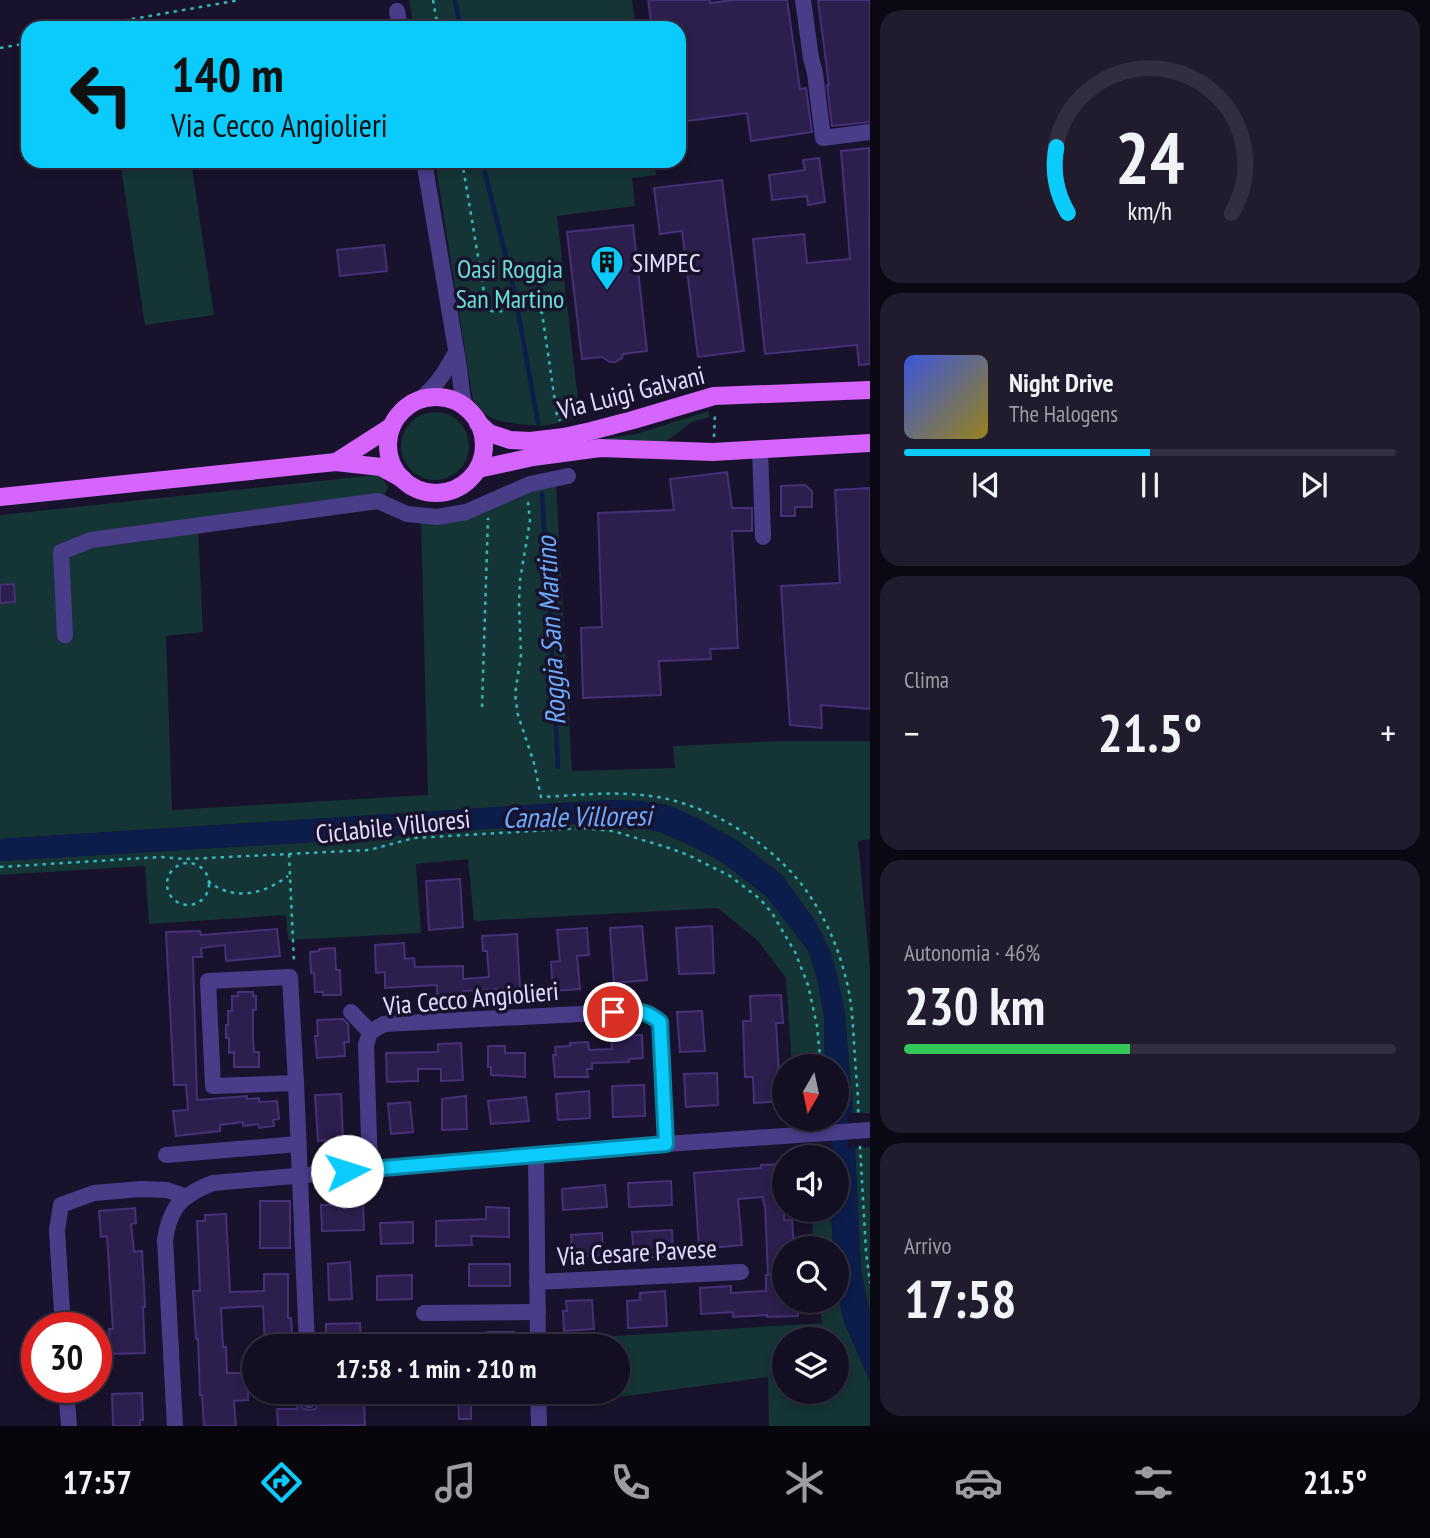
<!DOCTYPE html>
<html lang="it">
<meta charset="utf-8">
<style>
:root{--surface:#130e21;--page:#201c2e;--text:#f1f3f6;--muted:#9d9ca5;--line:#322e3f;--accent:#0bcbfc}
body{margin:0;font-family:"PT Sans Narrow",sans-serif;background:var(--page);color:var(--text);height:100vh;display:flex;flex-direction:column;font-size:26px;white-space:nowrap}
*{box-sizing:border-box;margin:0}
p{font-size:23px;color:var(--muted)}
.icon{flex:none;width:38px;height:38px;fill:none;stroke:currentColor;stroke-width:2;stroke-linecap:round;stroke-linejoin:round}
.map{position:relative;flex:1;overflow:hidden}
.panel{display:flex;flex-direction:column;gap:10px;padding:10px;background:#0a0812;width:560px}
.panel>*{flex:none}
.top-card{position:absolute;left:21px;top:21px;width:665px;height:147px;border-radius:21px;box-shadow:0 4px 10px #0003,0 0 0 2px var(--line);background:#0bcbfc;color:#111;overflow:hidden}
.needle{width:46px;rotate:189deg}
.buttons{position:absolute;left:772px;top:1054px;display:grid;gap:14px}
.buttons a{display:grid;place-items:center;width:77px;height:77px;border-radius:50%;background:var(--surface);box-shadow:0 4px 10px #0003,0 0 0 2px var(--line);font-size:35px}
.speed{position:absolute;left:21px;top:1312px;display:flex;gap:14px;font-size:35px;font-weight:700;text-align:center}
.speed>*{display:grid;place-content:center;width:91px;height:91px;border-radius:50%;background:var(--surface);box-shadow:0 4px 10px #0003,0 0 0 2px var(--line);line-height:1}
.speed .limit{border:10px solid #d22;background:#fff;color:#111}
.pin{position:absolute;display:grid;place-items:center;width:60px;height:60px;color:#fff;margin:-30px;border:4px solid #fff;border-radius:50%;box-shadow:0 2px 7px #0007}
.me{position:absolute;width:77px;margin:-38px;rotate:85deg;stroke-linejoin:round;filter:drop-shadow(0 0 5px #0008)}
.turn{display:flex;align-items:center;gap:24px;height:147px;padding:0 35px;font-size:32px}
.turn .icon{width:91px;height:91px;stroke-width:2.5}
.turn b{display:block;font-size:49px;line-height:60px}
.big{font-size:52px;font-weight:700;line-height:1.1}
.panel .widget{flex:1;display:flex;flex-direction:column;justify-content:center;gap:10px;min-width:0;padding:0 24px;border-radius:21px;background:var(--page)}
.panel .dial{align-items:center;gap:0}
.dial svg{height:182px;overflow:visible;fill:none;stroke:var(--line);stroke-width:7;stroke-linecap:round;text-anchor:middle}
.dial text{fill:var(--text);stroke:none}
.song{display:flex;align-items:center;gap:21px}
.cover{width:84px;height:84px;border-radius:10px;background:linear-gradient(135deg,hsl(230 70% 55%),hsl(50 70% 35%))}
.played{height:7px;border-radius:4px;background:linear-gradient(90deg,var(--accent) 50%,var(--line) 50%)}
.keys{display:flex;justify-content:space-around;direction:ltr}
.heat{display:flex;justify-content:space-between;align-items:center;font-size:38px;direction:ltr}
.charge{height:10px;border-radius:5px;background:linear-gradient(90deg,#34c759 46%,var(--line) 0)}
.trip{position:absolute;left:242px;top:1334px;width:388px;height:70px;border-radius:35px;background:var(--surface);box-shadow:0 4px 10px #0003,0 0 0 2px var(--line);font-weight:700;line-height:70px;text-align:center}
.tab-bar{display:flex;height:112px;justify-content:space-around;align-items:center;background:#08060d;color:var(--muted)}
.tab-bar .icon{width:49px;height:49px}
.tab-bar .active{color:var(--accent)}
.tab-bar b{font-size:32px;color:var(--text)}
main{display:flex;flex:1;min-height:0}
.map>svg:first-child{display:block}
.green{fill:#153436;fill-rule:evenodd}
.water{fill:#0c1c4b}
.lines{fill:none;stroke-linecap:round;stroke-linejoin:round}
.stream{stroke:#0c1c4b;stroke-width:4.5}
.canal{stroke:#0c1c4b;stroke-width:16}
.building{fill:#2c1e4d;stroke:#463078;stroke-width:2}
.path{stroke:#32b7bd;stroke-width:2.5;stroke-dasharray:3.5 5;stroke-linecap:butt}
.minor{stroke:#493d8a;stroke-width:16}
.major{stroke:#d565fd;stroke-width:18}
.route-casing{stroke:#0784a4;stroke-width:18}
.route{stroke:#0bcbfc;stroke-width:12}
.labels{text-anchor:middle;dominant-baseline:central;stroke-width:7;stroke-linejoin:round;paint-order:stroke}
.poi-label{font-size:26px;fill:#e4ddff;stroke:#19122c;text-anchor:start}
.park-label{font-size:26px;fill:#68e0cf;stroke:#19122c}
.street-label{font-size:26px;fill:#e4ddff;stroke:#19122c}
.water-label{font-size:28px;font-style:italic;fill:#6cabfd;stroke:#19122c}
</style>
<main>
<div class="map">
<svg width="870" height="1426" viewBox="0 0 870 1426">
<rect width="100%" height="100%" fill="#19122c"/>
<g class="green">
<path d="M409,0H632L636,28H414Z"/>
<path d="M120,161H191L214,315L145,325Z"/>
<path d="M435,161H654L656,175L632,178L635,206L557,216L580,418L543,426L517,424L496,420L485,414L473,400Z"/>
<path d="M709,411V417L692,422L668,440L660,444L589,441L636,434Z"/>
<circle cx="435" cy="446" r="34"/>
<path d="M377,475L381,476L388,486L383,500L198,532L203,632L166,636L172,810L428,795L421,521L497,502L556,484L572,771L675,768L673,746L781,741H870V839L858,841L870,969V1113H853L845,1015L817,924L781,874L735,839L640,801L610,800L561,803L0,839V515Z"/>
<path d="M615,822L660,832L690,845L725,864L766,896L808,950L818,981L824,1017L825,1066H792L786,978L757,940L718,908L474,921L468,859L416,864L421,933L288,940L286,915L149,924L145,866L0,875V861L299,843L466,830Z"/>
<path d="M870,1147V1314L861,1270L855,1148Z"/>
<path d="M811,1209H831L833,1248H814Z"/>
<path d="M837,1288L843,1319L870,1382V1426H769L768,1377L552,1406V1391H618V1346H552V1340L822,1323L819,1300H836ZM784,1339H836V1391H784Z"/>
</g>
<g class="water">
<path d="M610,800L640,801L668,805L697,818L735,839L781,874L817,924L831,953L839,983L845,1015L853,1113L837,1115L836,1066H825L824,1017L818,981L808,950L766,896L725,864L690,845L660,832L615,822L581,823L466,830L299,843L0,861V839Z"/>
<path d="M855,1148L861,1270L870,1314V1382L843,1319L837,1288L836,1248H833L831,1209H836V1157H828V1149Z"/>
</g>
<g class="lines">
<g class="stream">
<path d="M455,0L460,28"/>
<path d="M482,161L514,289L538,423"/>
<path d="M542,494L553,670L558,767"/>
</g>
<path class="canal" d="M839,1095L841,1167"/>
</g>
<g class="building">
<path d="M648,0H710V3L733,0H787L800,89L806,88L812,132L751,141L747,113L679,122V28H652Z"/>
<path d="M818,0H870V122L832,126L827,85H829Z"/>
<path d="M869,148L870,364L859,365L857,345L765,354L753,239L804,234L807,263L850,259L841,151Z"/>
<path d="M819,158L825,202L808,205L807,196L772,200L769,175L805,170L803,160Z"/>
<path d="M722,180L744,351L698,357L682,231L660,234L654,188Z"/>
<path d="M633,225L647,351L623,354L622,358L615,362H610L602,357L582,359L567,232Z"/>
<path d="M384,245L387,271L340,276L337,250Z"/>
<path d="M727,472L732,508H752V531H732L738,648L710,649L711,659L659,661L661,695L583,698L581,628L602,627L598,513L674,510L670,479Z"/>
<path d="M805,485L812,491V507H795V516H781V486Z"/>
<path d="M870,488V709L821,705L822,728L790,725L781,586L840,583L835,490Z"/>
<path d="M14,584L15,602L0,603V585Z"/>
<path d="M460,879L463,927L429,930L426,881Z"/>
<path d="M642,926L647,980L614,983L610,928Z"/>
<path d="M712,926L714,973L679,974L676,928Z"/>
<path d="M587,928L589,955L577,956L580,989L553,991L551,962L560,961L557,930Z"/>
<path d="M277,929L280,956L226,961L225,945L201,948L202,957H193L197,1100L247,1096V1099L259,1098V1102L277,1101L279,1119L273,1120L274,1126L259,1128L258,1124L243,1126V1122L220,1125V1131L176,1136L173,1111L188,1110L186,1085H174L166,932L200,931L201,935Z"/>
<path d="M517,934L520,988L463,991L464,995L437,996V985L385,988V972L376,973L375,945L404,943L405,959L414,958L415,967L463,966V979L489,977L487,951H483L482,936Z"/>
<path d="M335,948L336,970H340L341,995H323V992H315L314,973H311L310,952L319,951V949Z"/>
<path d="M238,992H253V996H256V1010H253V1038L254,1052H259V1067H234V1052L229,1053V1038H226V1025H228V1011H232V996H238Z"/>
<path d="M781,995L783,1023H776L779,1074H784V1101L754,1103L753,1077H745L743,1021H751L750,996Z"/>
<path d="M702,1011L705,1051L680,1052L677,1012Z"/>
<path d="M343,1019L348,1024L349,1042H344L345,1056L317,1058L315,1036H318L317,1020Z"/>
<path d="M642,1035L643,1058L629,1059V1062L592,1063V1069H587L588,1077H555L553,1055H556L555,1047L570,1046V1043L588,1042L589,1050L612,1049L611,1036Z"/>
<path d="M461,1043L463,1080L441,1081V1069H418V1081L387,1082L386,1053L438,1052V1044Z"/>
<path d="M488,1046H505V1053H525V1077L491,1075V1067H488Z"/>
<path d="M717,1073L718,1105L686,1107L684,1074Z"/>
<path d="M644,1085L645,1116L613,1117L612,1086Z"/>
<path d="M589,1091L590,1118L558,1120L556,1094Z"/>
<path d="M341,1094L343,1139L318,1141L315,1095Z"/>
<path d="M466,1096L467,1129L442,1130V1099Z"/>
<path d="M526,1097L529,1121L491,1124L488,1101Z"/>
<path d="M410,1102L413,1132L391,1134L388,1104Z"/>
<path d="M784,1164V1220H792L794,1248H784V1300H798V1316L767,1317V1315L733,1317V1312L701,1314L700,1288L731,1286V1293L766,1291V1275H768L765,1205H764L763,1197L738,1199L742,1245L699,1249L694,1173L761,1168V1165Z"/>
<path d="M671,1181L672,1205L629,1207L628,1183Z"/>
<path d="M605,1185L607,1207L563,1210L562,1189Z"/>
<rect x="260" y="1201" width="30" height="47"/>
<path d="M363,1204L364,1230L322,1231L321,1205Z"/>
<path d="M486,1207L509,1208V1237L471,1236L472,1245L436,1246V1221L486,1219Z"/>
<path d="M135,1208L136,1223L131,1224L134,1252L142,1251L145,1307H143L145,1353L110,1354L109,1329H113L107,1236L101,1237L99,1211Z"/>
<path d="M226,1214L230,1292L264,1291V1274H288V1318H291L293,1346H265L263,1306L221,1308L223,1347H226L227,1373H248V1400L234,1401L236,1426H204L202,1395H200L198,1339H196L193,1291H200L197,1221H205V1215Z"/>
<path d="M413,1222V1243L381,1244L380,1223Z"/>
<path d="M672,1230L673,1256L634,1259L632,1232Z"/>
<path d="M602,1233L603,1255L573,1257L571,1235Z"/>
<path d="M350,1262L352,1299L329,1300L328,1264Z"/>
<rect x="469" y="1264" width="41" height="22"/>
<path d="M412,1275V1299L377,1300V1276Z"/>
<path d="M665,1291L667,1326L628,1328L627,1301L640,1300V1293Z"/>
<path d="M592,1300L594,1329L564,1331L563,1311H567L566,1301Z"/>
<path d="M360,1323L361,1345L326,1346V1324Z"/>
<path d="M488,1332H514V1346H489Z"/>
<path d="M458,1391H471V1419H459Z"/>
<path d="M142,1393L143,1420H140V1426H113L112,1394Z"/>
<path d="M364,1402L365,1425L278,1426L277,1409H297V1404H299L304,1409L310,1410L315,1409L319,1403Z"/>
</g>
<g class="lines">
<g class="path">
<path d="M433,0L438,28"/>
<path d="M99,28L121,21L240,0"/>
<path d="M0,48L28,43"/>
<path d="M462,161L486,304L491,311C507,314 529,300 542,313L557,415L560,421"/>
<path d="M714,437L715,413"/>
<path d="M528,502L530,521L520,580L519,604L521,655L515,694L518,715L534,763L541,797C581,795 622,790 663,798C719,810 778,848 810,896C827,921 839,950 846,979C853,1005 853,1032 855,1058C856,1077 859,1098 858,1116"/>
<path d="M482,707L488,518"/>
<path d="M289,854L294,962"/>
<circle cx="188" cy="884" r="21"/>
<path d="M0,867L160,857L186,859L369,850L414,838L582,828L613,831L669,848L688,855L730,876L760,899L772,913L795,952L808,985L817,1026L821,1066"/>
<path d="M208,881C234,902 264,894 288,876"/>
<path d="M860,1146L866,1252L870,1283"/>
</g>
<g class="minor">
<path d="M803,0L811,58L815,73L823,138L870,132"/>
<path d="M397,11L400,28"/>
<path d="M424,161L459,367L462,394L465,407"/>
<path d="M419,400C436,387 446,371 456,352"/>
<path d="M760,449L763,537"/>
<path d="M65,635L61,552L91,540L378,501L407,514L437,517L466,512L530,484L568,476"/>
<path d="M351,1012L370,1032"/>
<path d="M296,1083L213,1086L208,981L290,977L296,1083L307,1346"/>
<path d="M166,1155L298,1144"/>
<path d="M536,1155L538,1346"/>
<path d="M370,1169L366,1045L370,1032L384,1024L639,1011L650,1014L660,1022L666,1144"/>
<path d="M537,1282L741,1272"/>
<path d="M424,1313L538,1312"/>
<path d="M63,1328L57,1230L61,1205L94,1193L141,1189L167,1190L187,1197"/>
<path d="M66,1388L69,1426"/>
<path d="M309,1391V1400"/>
<path d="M538,1391L539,1426"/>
<path d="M175,1426L165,1240C170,1206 182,1195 213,1183L666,1144L870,1130"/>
</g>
<g class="major">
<circle cx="436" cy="445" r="48"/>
<path d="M478,423L489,433L510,440L530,441L564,437L591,431L633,420L714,396L870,390"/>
<path d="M336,462L392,426"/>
<path d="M478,469L533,457L600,448L713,452L870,443"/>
<path d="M0,497L336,462L381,467L403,479"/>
</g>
</g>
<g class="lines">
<defs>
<path id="route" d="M347,1171L666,1144L660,1022C643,1008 634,1011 613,1012"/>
</defs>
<use href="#route" class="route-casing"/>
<use href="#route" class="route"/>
</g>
<defs>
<symbol id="building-pin" viewBox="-11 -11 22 30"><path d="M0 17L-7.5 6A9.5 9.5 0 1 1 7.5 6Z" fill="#0bcbfc" stroke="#19122c"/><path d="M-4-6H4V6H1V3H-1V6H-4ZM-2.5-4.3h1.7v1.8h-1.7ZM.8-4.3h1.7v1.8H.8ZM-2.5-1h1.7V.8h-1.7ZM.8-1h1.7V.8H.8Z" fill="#111"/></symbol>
</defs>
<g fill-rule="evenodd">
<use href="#building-pin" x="588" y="243" width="38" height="52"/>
</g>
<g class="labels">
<g class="poi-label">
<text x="632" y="262">SIMPEC</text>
</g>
<g class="park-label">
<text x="510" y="268">Oasi Roggia<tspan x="510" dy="30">San Martino</tspan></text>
</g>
<g class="street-label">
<text transform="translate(631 392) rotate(-14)">Via Luigi Galvani</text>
<text transform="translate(393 826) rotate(-6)">Ciclabile Villoresi</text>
<text transform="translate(471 998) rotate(-5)">Via Cecco Angiolieri</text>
<text transform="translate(637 1252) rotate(-3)">Via Cesare Pavese</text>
</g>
<g class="water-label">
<text transform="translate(550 631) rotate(-93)">Roggia San Martino</text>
<text transform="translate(577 816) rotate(-1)">Canale Villoresi</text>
</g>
</g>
</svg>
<div class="buttons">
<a><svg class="needle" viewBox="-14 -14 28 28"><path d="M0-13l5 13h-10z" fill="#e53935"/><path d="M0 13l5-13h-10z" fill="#9d9ca5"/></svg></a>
<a><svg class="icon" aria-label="sound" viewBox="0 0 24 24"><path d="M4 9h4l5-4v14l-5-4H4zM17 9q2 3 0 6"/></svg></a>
<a><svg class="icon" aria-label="search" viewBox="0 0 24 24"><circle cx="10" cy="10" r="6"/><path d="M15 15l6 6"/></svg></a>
<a><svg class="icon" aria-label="layers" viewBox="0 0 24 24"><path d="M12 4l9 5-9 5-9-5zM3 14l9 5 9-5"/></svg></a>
</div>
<div class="speed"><div class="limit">30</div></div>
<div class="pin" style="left:613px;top:1012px;background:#d93025"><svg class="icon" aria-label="arrive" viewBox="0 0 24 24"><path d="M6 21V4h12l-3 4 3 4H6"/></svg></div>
<svg class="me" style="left:347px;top:1171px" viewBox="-20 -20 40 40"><circle r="19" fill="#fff"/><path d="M0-13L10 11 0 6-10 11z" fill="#0bcbfc"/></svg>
<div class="trip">17:58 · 1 min · 210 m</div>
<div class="top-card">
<div class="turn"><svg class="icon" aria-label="left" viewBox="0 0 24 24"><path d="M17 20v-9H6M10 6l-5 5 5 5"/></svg><div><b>140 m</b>Via Cecco Angiolieri</div></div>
</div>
</div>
<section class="panel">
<div class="widget dial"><svg viewBox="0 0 100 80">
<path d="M14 69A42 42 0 1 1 86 69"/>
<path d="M14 69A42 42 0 0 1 9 40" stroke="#0bcbfc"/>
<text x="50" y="56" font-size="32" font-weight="700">24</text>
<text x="50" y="72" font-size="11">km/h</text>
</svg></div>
<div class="widget">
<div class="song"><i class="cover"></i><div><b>Night Drive</b><p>The Halogens</p></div></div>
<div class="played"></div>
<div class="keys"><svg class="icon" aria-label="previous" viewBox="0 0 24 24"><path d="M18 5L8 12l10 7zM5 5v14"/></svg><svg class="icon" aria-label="pause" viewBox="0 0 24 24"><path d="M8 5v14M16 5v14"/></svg><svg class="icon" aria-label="next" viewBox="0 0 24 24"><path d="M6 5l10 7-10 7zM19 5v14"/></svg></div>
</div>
<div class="widget"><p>Clima</p>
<div class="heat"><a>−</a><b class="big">21.5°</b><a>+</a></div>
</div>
<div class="widget"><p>Autonomia · 46%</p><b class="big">230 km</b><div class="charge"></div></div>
<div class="widget"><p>Arrivo</p><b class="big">17:58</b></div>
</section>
</main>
<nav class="tab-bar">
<b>17:57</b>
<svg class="icon active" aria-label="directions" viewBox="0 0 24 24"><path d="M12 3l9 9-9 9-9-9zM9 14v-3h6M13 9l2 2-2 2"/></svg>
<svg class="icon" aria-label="music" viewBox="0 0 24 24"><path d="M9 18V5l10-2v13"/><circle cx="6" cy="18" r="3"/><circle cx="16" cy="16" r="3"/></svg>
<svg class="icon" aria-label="phone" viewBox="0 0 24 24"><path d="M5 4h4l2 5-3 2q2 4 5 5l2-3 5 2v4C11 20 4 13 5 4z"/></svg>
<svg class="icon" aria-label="climate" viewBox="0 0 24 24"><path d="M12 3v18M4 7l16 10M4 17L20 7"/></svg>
<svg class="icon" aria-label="car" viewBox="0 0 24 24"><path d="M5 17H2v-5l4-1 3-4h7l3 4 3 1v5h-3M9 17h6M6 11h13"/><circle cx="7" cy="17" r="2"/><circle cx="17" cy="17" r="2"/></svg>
<svg class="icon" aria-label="filters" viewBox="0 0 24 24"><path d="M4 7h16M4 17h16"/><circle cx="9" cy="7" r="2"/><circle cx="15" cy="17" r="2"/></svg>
<b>21.5°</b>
</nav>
